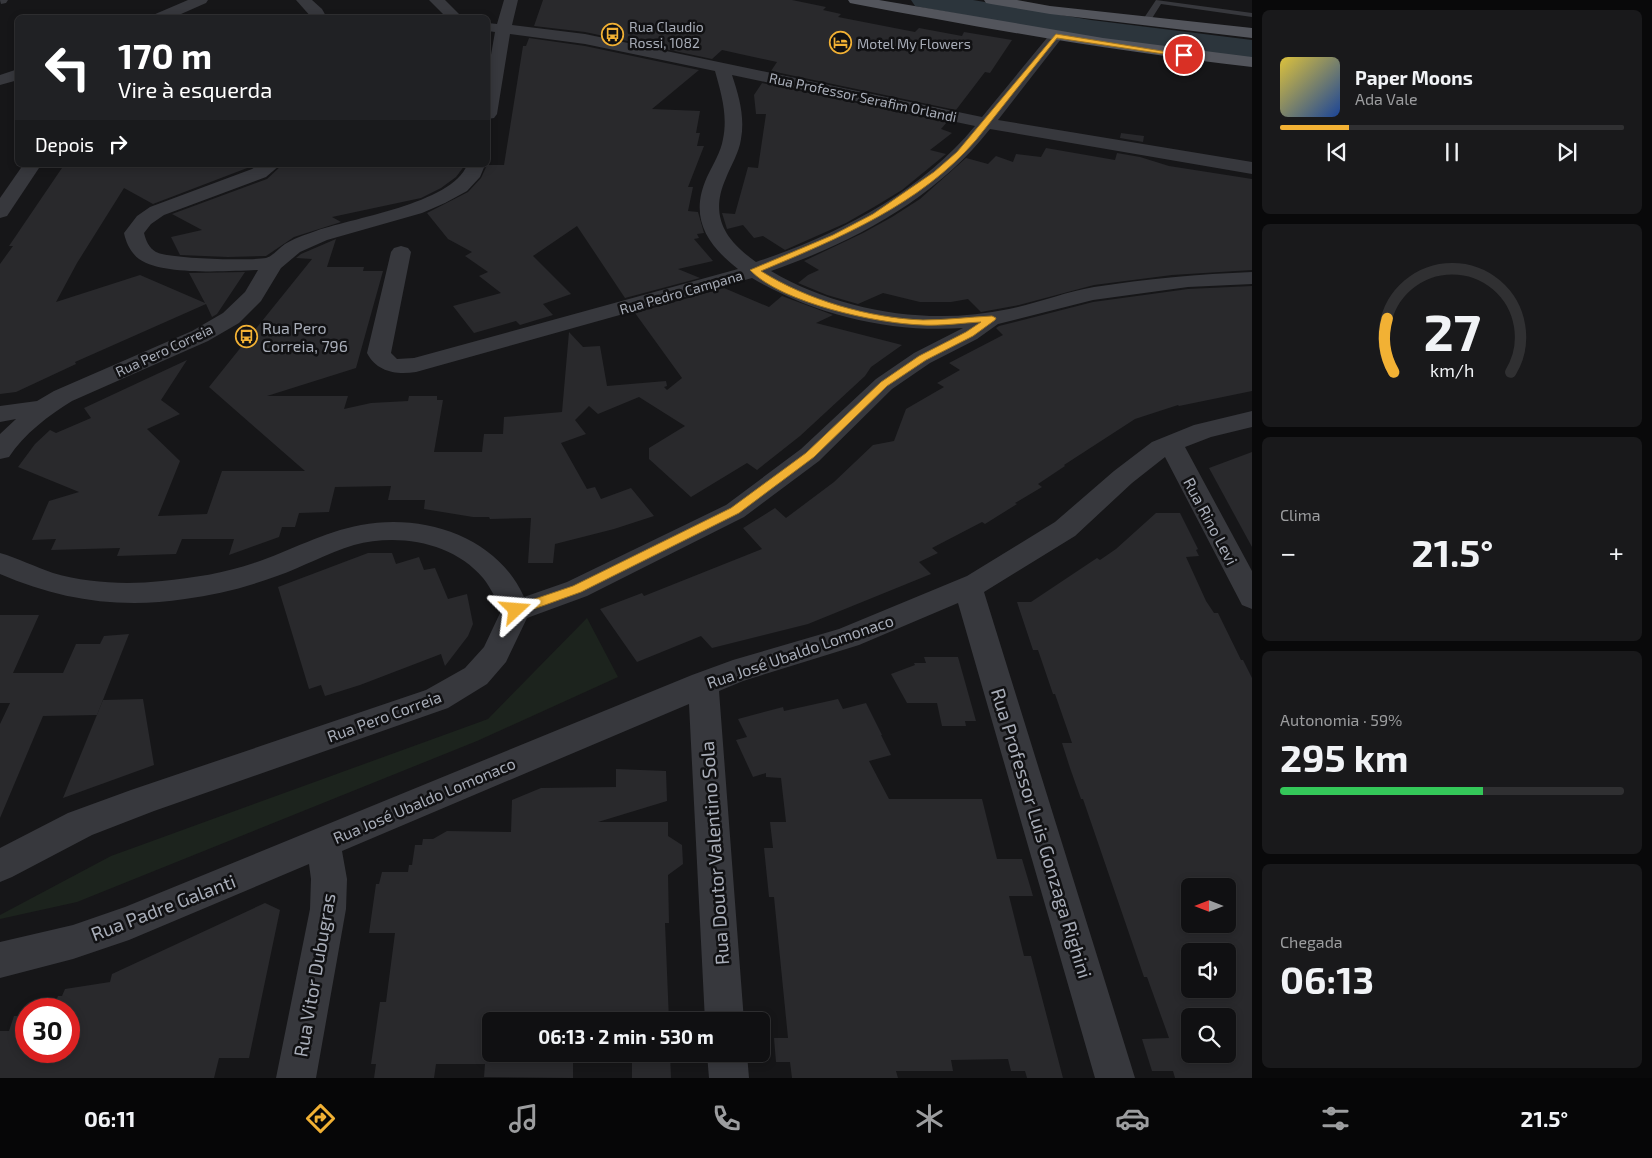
<!DOCTYPE html>
<html lang="pt">
<meta charset="utf-8">
<style>
:root{--surface:#101012;--page:#19191b;--text:#f1f3f6;--muted:#9c9d9f;--line:#303032;--accent:#f2b134}
body{margin:0;font-family:"Exo 2",sans-serif;background:var(--page);color:var(--text);height:100vh;display:flex;flex-direction:column;font-size:19px;white-space:nowrap}
*{box-sizing:border-box;margin:0}
p{font-size:16px;color:var(--muted)}
.icon{flex:none;width:28px;height:28px;fill:none;stroke:currentColor;stroke-width:2;stroke-linecap:round;stroke-linejoin:round}
.map{position:relative;flex:1;overflow:hidden}
.side{display:flex;flex-direction:column;gap:10px;padding:10px;background:#09090a;width:400px}
.side>*{flex:none}
.hud{position:absolute;left:15px;top:15px;width:475px;height:152px;border-radius:8px;box-shadow:0 2px 8px #0003,0 0 0 1px var(--line);background:#202124;color:#fff;overflow:hidden}
.needle{width:32px;rotate:270deg}
.controls{position:absolute;left:1181px;top:878px;display:grid;gap:10px}
.controls a{display:grid;place-items:center;width:55px;height:55px;border-radius:8px;background:var(--surface);box-shadow:0 2px 8px #0003,0 0 0 1px var(--line);font-size:25px}
.speed{position:absolute;left:15px;top:998px;display:flex;gap:10px;font-size:25px;font-weight:700;text-align:center}
.speed>*{display:grid;place-content:center;width:65px;height:65px;border-radius:50%;background:var(--surface);box-shadow:0 2px 8px #0003,0 0 0 1px var(--line);line-height:1}
.speed .limit{border:8px solid #d22;background:#fff;color:#111}
.pin{position:absolute;display:grid;place-items:center;width:42px;height:42px;color:#fff;margin:-21px;border:2px solid #fff;border-radius:50%;box-shadow:0 1px 5px #0007}
.me{position:absolute;width:55px;margin:-28px;rotate:71deg;stroke-linejoin:round;filter:drop-shadow(0 0 4px #0008)}
.turn{display:flex;align-items:center;gap:18px;height:105px;padding:0 20px;font-size:22px}
.turn .icon{width:65px;height:65px;stroke-width:2.5}
.turn b{display:block;font-size:35px;line-height:42px}
.then{display:flex;align-items:center;height:48px;padding:0 20px;background:#0003;gap:10px;font-size:19px}
.big{font-size:38px;font-weight:700;line-height:1.1}
.side .widget{flex:1;display:flex;flex-direction:column;justify-content:center;gap:8px;min-width:0;padding:0 18px;border-radius:8px;background:var(--page)}
.side .dial{align-items:center;gap:0}
.dial svg{height:130px;overflow:visible;fill:none;stroke:var(--line);stroke-width:7;stroke-linecap:round;text-anchor:middle}
.dial text{fill:var(--text);stroke:none}
.song{display:flex;align-items:center;gap:15px}
.cover{width:60px;height:60px;border-radius:8px;background:linear-gradient(135deg,hsl(50 70% 55%),hsl(220 70% 35%))}
.played{height:5px;border-radius:2px;background:linear-gradient(90deg,var(--accent) 20%,var(--line) 20%)}
.keys{display:flex;justify-content:space-around;direction:ltr}
.heat{display:flex;justify-content:space-between;align-items:center;font-size:28px;direction:ltr}
.charge{height:8px;border-radius:4px;background:linear-gradient(90deg,#34c759 59%,var(--line) 0)}
.trip{position:absolute;left:482px;top:1012px;width:288px;height:50px;border-radius:8px;background:var(--surface);box-shadow:0 2px 8px #0003,0 0 0 1px var(--line);font-weight:700;line-height:50px;text-align:center}
.dock{display:flex;height:80px;justify-content:space-around;align-items:center;background:#060607;color:var(--muted)}
.dock .icon{width:35px;height:35px}
.dock .selected{color:var(--accent)}
.dock b{font-size:22px;color:var(--text)}
main{display:flex;flex:1;min-height:0}
.map>svg:first-child{display:block}
.green{fill:#1c231d}
.lines{fill:none;stroke-linecap:round;stroke-linejoin:round}
.river{fill:#2c353c;fill-rule:evenodd}
.building{fill:#29292c;fill-rule:evenodd}
.service{fill:#37383d;fill-rule:evenodd}
.minor{fill:#37383d;fill-rule:evenodd}
.primary{fill:#53555c;fill-rule:evenodd}
.route{fill:#f2b134;stroke:#9d7322}
.labels{text-anchor:middle;dominant-baseline:central;stroke-width:5;stroke-linejoin:round;paint-order:stroke}
.far-poi-label{font-size:14px;fill:#a8adb8;stroke:#111113;text-anchor:start}
.far-street-label{font-size:14px;fill:#a8adb8;stroke:#111113}
.poi-label{font-size:16px;fill:#a8adb8;stroke:#111113;text-anchor:start}
.street-label{font-size:16px;fill:#a8adb8;stroke:#111113}
.near-street-label{font-size:19px;fill:#a8adb8;stroke:#111113}
</style>
<main>
<div class="map">
<svg width="1252" height="1078" viewBox="0 0 1252 1078">
<rect width="100%" height="100%" fill="#161618"/>
<path class="green" d="M587,618L618,677L477,741L77,902L0,919V915L111,856L488,719Z"/>
<g class="lines">
<path class="river" d="M911,0H973L1091,20L1252,40V58L1091,38L925,8L915,6Z"/>
</g>
<g class="building">
<path d="M543,0H792L826,7L823,10L841,14L838,17L915,32L919,28L962,36L964,32L1012,40L990,73L985,72L956,110L771,71L777,62L722,50L712,59L585,32L534,26Z"/>
<path d="M529,38L585,46L699,70L652,109L700,111L696,133H700L697,146H704L688,187H693L688,211L698,212L704,233L697,234L699,238L694,239L713,261L678,269L700,278L625,298L577,226L533,256L571,294L543,304L553,315L520,325L516,321L474,333L453,306L501,293L479,276L488,272L465,256L472,252L448,239L427,213L468,192L481,178L487,165H504L523,46H526Z"/>
<path d="M762,83L947,122L941,129L952,133L930,150L946,154L902,190L874,207L846,223L785,250L763,236L754,238L743,225L727,229L722,213L735,214L748,167L758,168L766,114H756L754,95Z"/>
<path d="M1121,133L1144,136L1143,142L1120,138Z"/>
<path d="M1046,148L1115,160L1117,153L1140,157L1169,166L1252,179V270L1172,275L1094,285L1019,305L981,312L968,299L951,302H920L883,293L858,304L827,295L798,283L808,275L819,270L804,261L863,233L892,217L920,199L966,158L988,164L996,156L1013,162L1016,154L1041,157Z"/>
<path d="M64,165H255L153,204L124,188L77,263L56,302L140,275L205,303L189,273L245,272L217,314L212,317L206,304L75,362L76,364L16,392L0,394V264L13,246H9Z"/>
<path d="M282,165H465L456,177L441,188L421,198L332,217L341,222L294,237L266,256L228,257L180,255L171,237L202,230L172,214L267,179Z"/>
<path d="M336,239L327,267H364L363,271H383L356,368L267,396H348L344,409L371,403L408,401L409,396H437V400H443L434,452H482L484,434H503L504,417L562,412L569,332L583,347L600,346L607,386L666,381L667,386L664,387L667,390L682,378L635,313L724,288L769,307L782,296L833,315L816,323L902,345L871,367L865,376L800,436L757,470L747,463L691,497L649,459V448L685,426L639,397L598,414L589,406L575,420L586,434L561,443L587,489L595,487L601,499L631,488L654,516L614,529L555,544L553,563H528L531,518L490,519L489,517H473L424,509L425,500H388L391,486L335,487L329,512L299,513L295,527H282L279,537L229,555L234,539H182L176,554L117,556L120,548L51,550L56,539L32,540L49,501L79,492L18,467L35,444L50,430L56,433L91,418L84,408L187,360L161,400L180,414L147,429L180,461L158,516L207,514L222,471H305L209,387L312,259L296,258L301,254Z"/>
<path d="M1252,286V391L1179,406L1178,405L1135,419L1064,465L1065,466L1038,484L1042,487L1015,503L1017,504L985,524L982,522L932,548L938,553L919,562L931,574L808,624L712,648L701,636L637,662L600,609L642,593L644,596L762,549L743,528L775,508L786,518L834,482L873,445L894,441L906,409L944,387L937,383L960,370L949,363L1003,335L996,328L999,326L1093,302L1188,289Z"/>
<path d="M1252,452V547L1209,468Z"/>
<path d="M1156,513H1180L1198,549L1196,550L1199,556L1186,557L1206,601L1214,613H1218L1241,660H1243L1252,678V1078H1175L1173,1071H1152L1142,1039L1169,1038L1147,977H1144L1083,799H1081L1070,768L1062,743H1072L1055,694H1053L1038,650H1033L1017,602H1031L1097,558L1100,560L1116,549ZM1190,886H1228V924H1190ZM1190,951H1228V989H1190ZM1190,1016H1228V1054H1190Z"/>
<path d="M368,553H392L396,564L419,557L424,570L435,568L448,599L467,594L473,624L468,636L445,666L441,654L360,685L325,696L321,685L309,689L278,587Z"/>
<path d="M0,615H39L13,673H63L76,644H100L104,636L129,634L97,715L43,716L0,818V724L10,703H0Z"/>
<path d="M924,657H958L976,721H965L966,726H942L937,703H907L891,674L915,665L914,663H926Z"/>
<path d="M143,699L154,765L63,798L103,700Z"/>
<path d="M838,699L843,709L866,703L882,735H881L891,755L869,761L889,799H982L997,859H1022L1033,896H1009L1024,956H1031L1063,1078H1027L1025,1071H1011L1008,1059L951,1060L953,1071H896L898,1078H792L790,1062H776L774,1038H788L774,897H769L764,848H773L770,822H786L781,778L766,777V773L753,777L736,740L747,737L738,719L783,707L784,711Z"/>
<path d="M616,769L666,771L667,801L598,822H668V836L682,845L683,864L668,875L669,923H665L669,1021H491V1054H573V1078L484,1077L485,1064H436L434,1078H374L376,1064H371L380,1002H386L395,933H369L376,884H379L382,872H408L409,865H412L415,845H422L423,839H433L447,831L511,832L512,800L541,788L616,787Z"/>
<path d="M265,903L280,910L249,1058H219L214,1078H0V1031H9L14,1016H26V1051H69V1009H53L58,996H62L65,989L110,982L112,974Z"/>
<path d="M632,1054H670L671,1078H632Z"/>
</g>
<g class="lines">
<path class="service" d="M1156,0L1252,13V17L1161,4L1149,23H1143L1142,21Z"/>
<g class="minor">
<path d="M0,0H8L6,3L1,4Z"/>
<path d="M188,0H208L206,3L172,18H151L153,15Z"/>
<path d="M296,0H312L322,9L327,18H312Z"/>
<path d="M429,0H445L463,18H447Z"/>
<path d="M504,0H518L512,25L585,34L982,117L1051,33H1061L1064,36L1061,39L998,120L1252,162V174L990,129C935,199 854,242 771,271C841,312 930,326 1009,309C1038,303 1065,292 1094,287C1146,279 1199,274 1252,272V284L1188,287L1093,300L998,324L977,339L930,363L892,389L819,461L744,517L587,596L527,618L506,662L487,684L448,708L154,811L92,835L12,877L0,882V848L68,813L131,790L426,690L465,668L484,647L501,611C496,599 491,588 483,578C453,542 398,533 354,545C327,553 303,567 277,576C247,587 216,595 185,599C120,609 60,600 0,574V553C18,558 35,567 53,573C88,583 126,585 162,581C193,578 225,573 254,563C290,551 323,532 361,525C423,513 497,536 524,597L567,582L726,505L801,449L876,379L914,353L963,328C890,333 815,315 752,278L416,372C396,375 377,372 367,353L391,252L394,248L401,246L408,248L411,252L391,353L397,359L414,358L738,269C706,244 689,217 707,177C713,164 721,152 723,139C728,115 721,93 715,71L585,44L510,34L497,114L494,118L488,119V72L495,32L488,31V23L497,24ZM732,75L975,126C920,193 837,235 756,262C725,240 709,216 726,178C731,165 739,153 741,139C745,117 739,96 732,75Z"/>
<path d="M18,69V80L0,85V75Z"/>
<path d="M23,165H41L7,216L0,218V198Z"/>
<path d="M258,165H280L266,177L164,215L151,224L144,233C146,241 149,248 156,252C170,259 250,261 266,258C273,256 279,248 285,244C293,239 304,235 313,232C350,218 452,204 467,165H485L480,177L467,191L445,203L422,213L327,240L300,252L281,268L261,301L239,323L208,341L72,401C49,415 24,434 9,457L0,459V434L16,419L0,422V406L37,401L54,391L192,331L223,313L245,292L258,270C230,271 163,276 139,259C131,253 126,243 124,233L137,216L150,207L252,169Z"/>
<path d="M1252,411V427L1211,437L1185,447L1252,571V609L1242,605L1165,457L1132,483L1075,536L984,592L1135,1078H1095L958,603L859,645L743,681L719,691L744,1021H705L689,704L342,851L347,879L346,909L316,1078H276L310,909L311,879L309,864L129,940L73,959L0,978V942L73,925L125,907L692,675L733,660L839,629L967,576L1055,522L1114,471L1152,442L1194,425Z"/>
<path d="M707,1054H747L749,1078H709Z"/>
</g>
<g class="primary">
<path d="M848,0H879L1103,38L1252,57V67C1119,52 987,29 855,4L850,3Z"/>
<path d="M984,0H1017L1050,6L1252,28V38L1050,14L991,4L986,3Z"/>
</g>
</g>
<path class="route" d="M1056,34L1187,55L1184,57L1057,38L976,140C920,205 839,238 761,271C807,300 869,318 923,320C946,320 969,317 992,316L996,318L995,320L973,336L926,360L887,386L814,457L739,513L581,592L520,614H511L510,610L511,607L573,586L731,508L806,453L881,382L919,356L966,332L981,322C962,323 942,326 923,325C879,324 781,303 750,270L833,235L873,214L934,172L957,152Z"/>
<defs>
<symbol id="bus-ring" viewBox="-11 -11 22 22"><circle r="9.5" fill="#111113" stroke="#f2b134" stroke-width="1.5"/><path d="M-5-6H5V4H4V6H2V4H-2V6H-4V4H-5ZM-3.5-4V0h7V-4ZM-3.5 1.2v1.5H-2V1.2ZM2 1.2v1.5H3.5V1.2Z" fill="#f2b134"/></symbol>
<symbol id="hotel-ring" viewBox="-11 -11 22 22"><circle r="9.5" fill="#111113" stroke="#f2b134" stroke-width="1.5"/><path d="M-6-4.5h1.5V1H6V5H4.5V3h-9V5H-6ZM-4 0a1.8 1.8 0 1 1 3.6 0ZM.5 0V-2.5h3Q6-2.5 6 0Z" fill="#f2b134"/></symbol>
</defs>
<g fill-rule="evenodd">
<use href="#bus-ring" x="600" y="22" width="25" height="25"/>
<use href="#hotel-ring" x="828" y="30" width="25" height="25"/>
<use href="#bus-ring" x="234" y="324" width="25" height="25"/>
</g>
<g class="labels">
<g class="far-poi-label">
<text x="629" y="26">Rua Claudio<tspan x="629" dy="16">Rossi, 1082</tspan></text>
<text x="857" y="43">Motel My Flowers</text>
</g>
<g class="far-street-label">
<text transform="translate(863 97) rotate(12)">Rua Professor Serafim Orlandi</text>
<text transform="translate(681 292) rotate(-16)">Rua Pedro Campana</text>
<text transform="translate(164 350) rotate(-25)">Rua Pero Correia</text>
</g>
<g class="poi-label">
<text x="262" y="327">Rua Pero<tspan x="262" dy="18">Correia, 796</tspan></text>
</g>
<g class="street-label">
<text transform="translate(1211 521) rotate(62)">Rua Rino Levi</text>
<text transform="translate(800 651) rotate(-19)">Rua José Ubaldo Lomonaco</text>
<text transform="translate(384 716) rotate(-20)">Rua Pero Correia</text>
<text transform="translate(424 800) rotate(-23)">Rua José Ubaldo Lomonaco</text>
</g>
<g class="near-street-label">
<text transform="translate(1042 833) rotate(73)">Rua Professor Luis Gonzaga Righini</text>
<text transform="translate(714 853) rotate(-94)">Rua Doutor Valentino Sola</text>
<text transform="translate(163 907) rotate(-21)">Rua Padre Galanti</text>
<text transform="translate(314 975) rotate(-80)">Rua Vitor Dubugras</text>
</g>
</g>
</svg>
<div class="controls">
<a><svg class="needle" viewBox="-14 -14 28 28"><path d="M0-13l5 13h-10z" fill="#e53935"/><path d="M0 13l5-13h-10z" fill="#9c9d9f"/></svg></a>
<a><svg class="icon" aria-label="sound" viewBox="0 0 24 24"><path d="M4 9h4l5-4v14l-5-4H4zM17 9q2 3 0 6"/></svg></a>
<a><svg class="icon" aria-label="search" viewBox="0 0 24 24"><circle cx="10" cy="10" r="6"/><path d="M15 15l6 6"/></svg></a>
</div>
<div class="speed"><div class="limit">30</div></div>
<div class="pin" style="left:1184px;top:55px;background:#d93025"><svg class="icon" aria-label="arrive" viewBox="0 0 24 24"><path d="M6 21V4h12l-3 4 3 4H6"/></svg></div>
<svg class="me" style="left:516px;top:610px" viewBox="-20 -20 40 40"><path d="M0-17L14 15 0 8-14 15z" fill="#f2b134" stroke="#fff" stroke-width="4"/></svg>
<div class="trip">06:13 · 2 min · 530 m</div>
<div class="hud">
<div class="turn"><svg class="icon" aria-label="left" viewBox="0 0 24 24"><path d="M17 20v-9H6M10 6l-5 5 5 5"/></svg><div><b>170 m</b>Vire à esquerda</div></div>
<div class="then">Depois<svg class="icon" aria-label="right" viewBox="0 0 24 24"><path d="M7 20v-9h11M14 6l5 5-5 5"/></svg></div>
</div>
</div>
<section class="side">
<div class="widget">
<div class="song"><i class="cover"></i><div><b>Paper Moons</b><p>Ada Vale</p></div></div>
<div class="played"></div>
<div class="keys"><svg class="icon" aria-label="previous" viewBox="0 0 24 24"><path d="M18 5L8 12l10 7zM5 5v14"/></svg><svg class="icon" aria-label="pause" viewBox="0 0 24 24"><path d="M8 5v14M16 5v14"/></svg><svg class="icon" aria-label="next" viewBox="0 0 24 24"><path d="M6 5l10 7-10 7zM19 5v14"/></svg></div>
</div>
<div class="widget dial"><svg viewBox="0 0 100 80">
<path d="M14 69A42 42 0 1 1 86 69"/>
<path d="M14 69A42 42 0 0 1 10 36" stroke="#f2b134"/>
<text x="50" y="56" font-size="32" font-weight="700">27</text>
<text x="50" y="72" font-size="11">km/h</text>
</svg></div>
<div class="widget"><p>Clima</p>
<div class="heat"><a>−</a><b class="big">21.5°</b><a>+</a></div>
</div>
<div class="widget"><p>Autonomia · 59%</p><b class="big">295 km</b><div class="charge"></div></div>
<div class="widget"><p>Chegada</p><b class="big">06:13</b></div>
</section>
</main>
<nav class="dock">
<b>06:11</b>
<svg class="icon selected" aria-label="directions" viewBox="0 0 24 24"><path d="M12 3l9 9-9 9-9-9zM9 14v-3h6M13 9l2 2-2 2"/></svg>
<svg class="icon" aria-label="music" viewBox="0 0 24 24"><path d="M9 18V5l10-2v13"/><circle cx="6" cy="18" r="3"/><circle cx="16" cy="16" r="3"/></svg>
<svg class="icon" aria-label="phone" viewBox="0 0 24 24"><path d="M5 4h4l2 5-3 2q2 4 5 5l2-3 5 2v4C11 20 4 13 5 4z"/></svg>
<svg class="icon" aria-label="climate" viewBox="0 0 24 24"><path d="M12 3v18M4 7l16 10M4 17L20 7"/></svg>
<svg class="icon" aria-label="car" viewBox="0 0 24 24"><path d="M5 17H2v-5l4-1 3-4h7l3 4 3 1v5h-3M9 17h6M6 11h13"/><circle cx="7" cy="17" r="2"/><circle cx="17" cy="17" r="2"/></svg>
<svg class="icon" aria-label="filters" viewBox="0 0 24 24"><path d="M4 7h16M4 17h16"/><circle cx="9" cy="7" r="2"/><circle cx="15" cy="17" r="2"/></svg>
<b>21.5°</b>
</nav>
